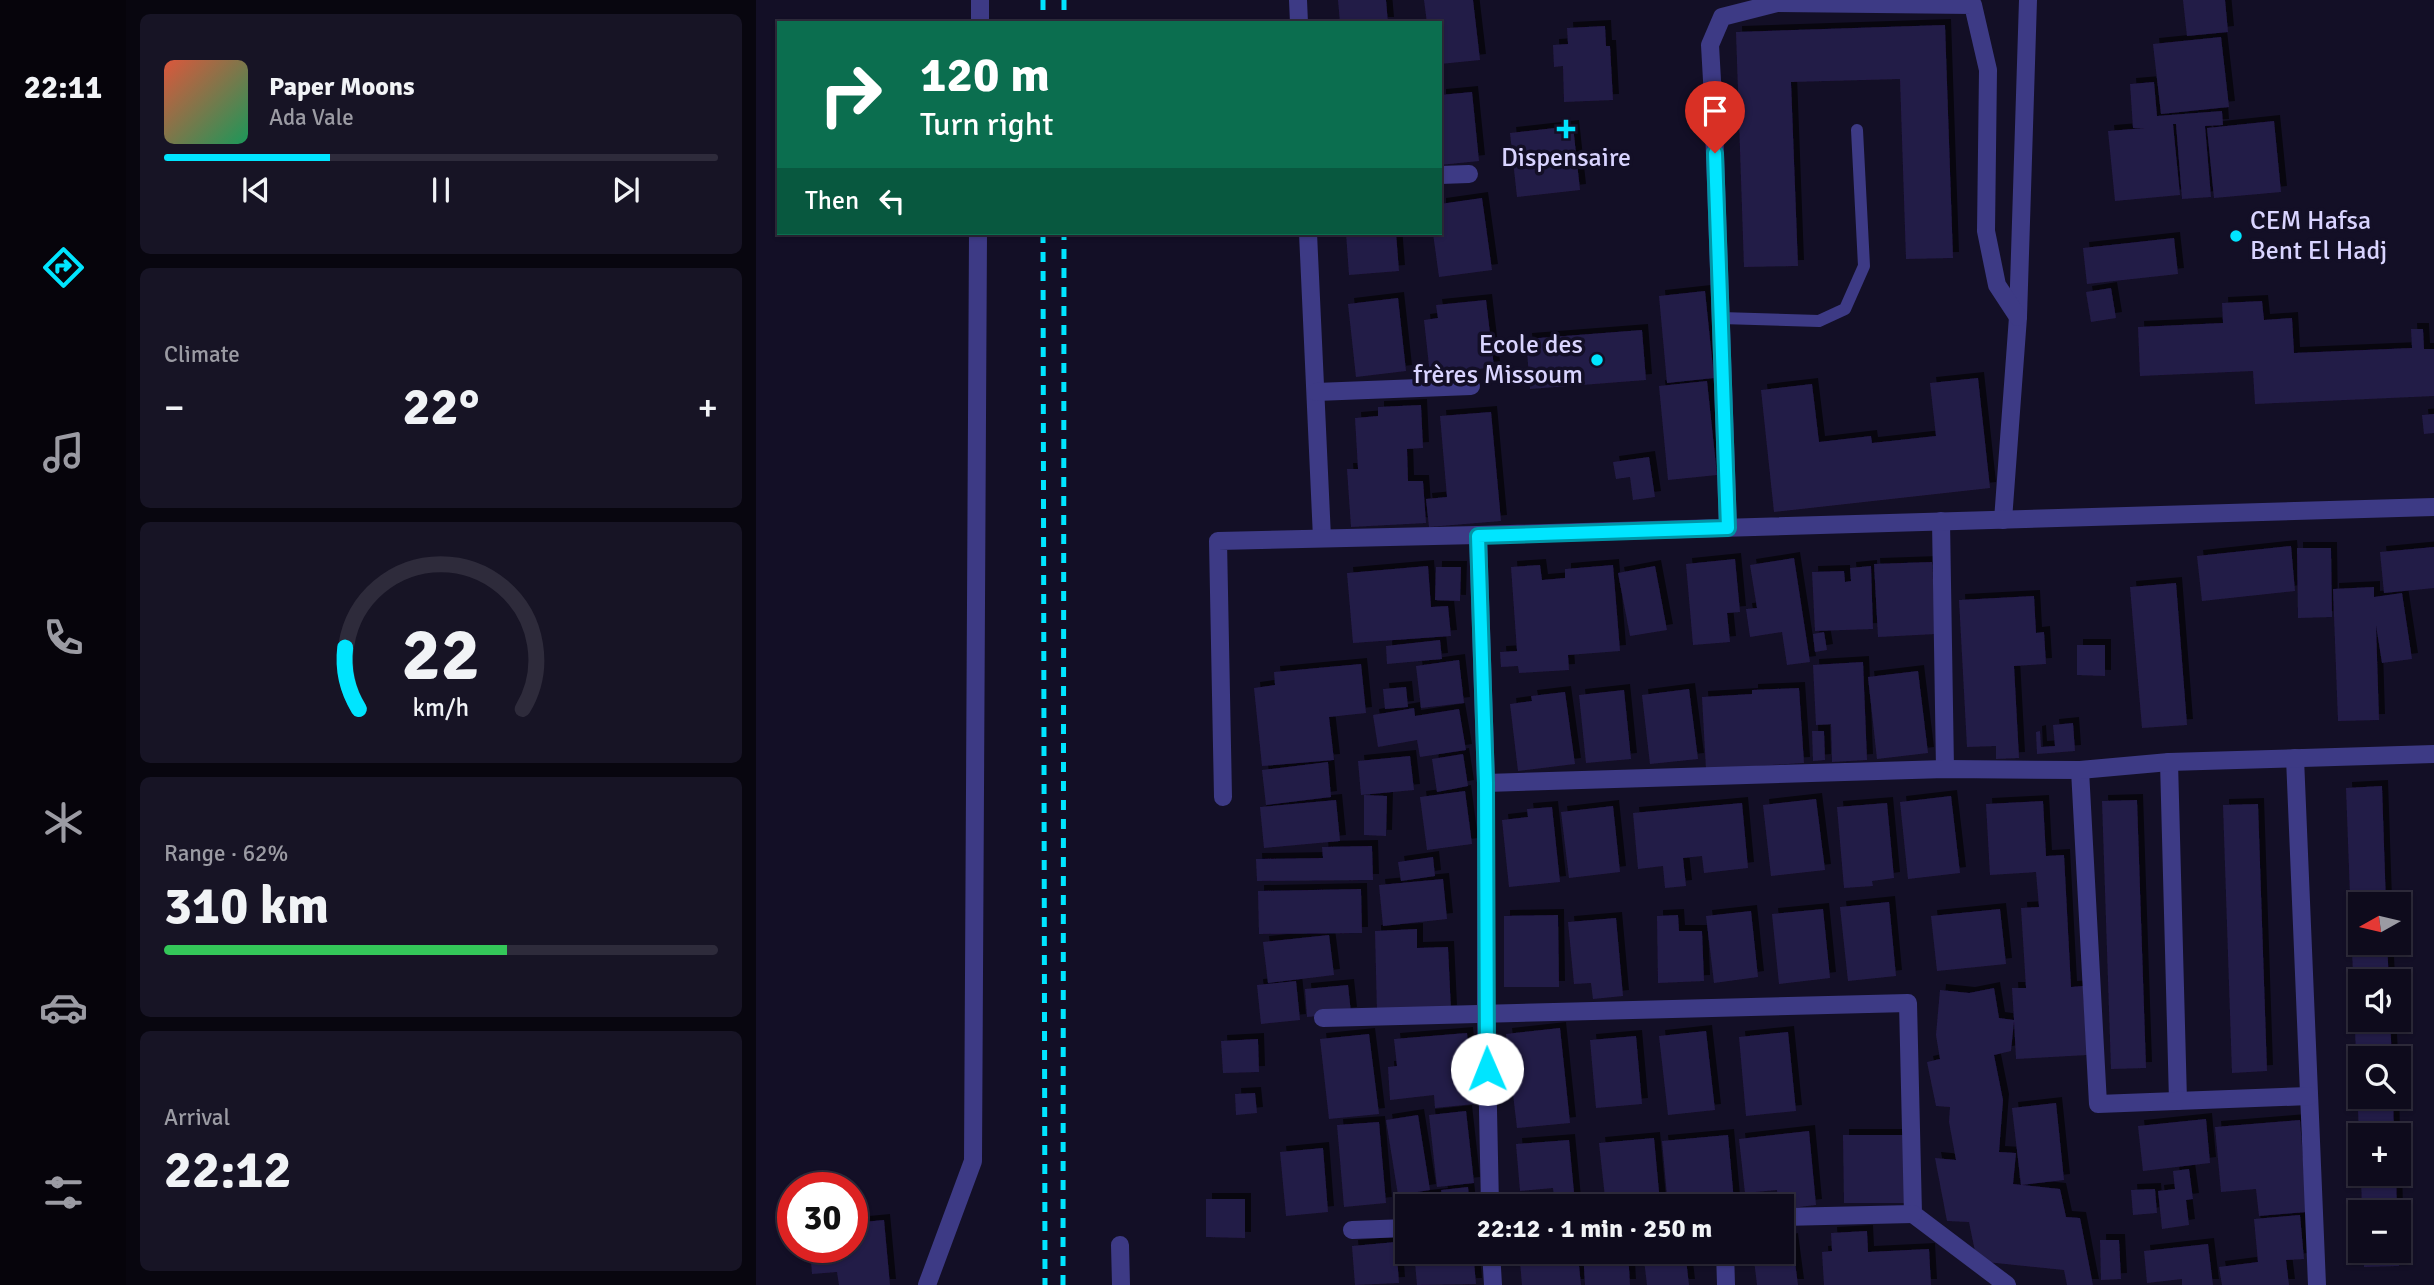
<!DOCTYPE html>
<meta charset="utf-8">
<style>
:root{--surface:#0e0b1c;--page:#171425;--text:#f1f3f6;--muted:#9b9ba3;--line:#2e2b3b;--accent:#00e5ff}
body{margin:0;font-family:Signika,sans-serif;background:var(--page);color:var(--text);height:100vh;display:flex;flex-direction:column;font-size:26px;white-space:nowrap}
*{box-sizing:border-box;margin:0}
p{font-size:23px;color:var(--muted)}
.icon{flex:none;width:38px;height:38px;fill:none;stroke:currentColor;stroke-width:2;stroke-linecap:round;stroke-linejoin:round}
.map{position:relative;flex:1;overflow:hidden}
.sheet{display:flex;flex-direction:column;gap:14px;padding:14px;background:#08060f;width:630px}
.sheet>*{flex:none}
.top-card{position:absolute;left:21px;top:21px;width:665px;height:214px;border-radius:0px;box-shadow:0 2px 5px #0004,0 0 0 2px var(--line);background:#0b6e4f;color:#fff;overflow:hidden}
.needle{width:46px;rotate:262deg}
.tools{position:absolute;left:1592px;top:892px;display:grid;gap:14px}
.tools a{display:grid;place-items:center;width:63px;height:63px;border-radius:0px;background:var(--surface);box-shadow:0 2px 5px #0004,0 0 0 2px var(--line);font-size:35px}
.speed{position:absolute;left:21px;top:1172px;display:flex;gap:14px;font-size:35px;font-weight:700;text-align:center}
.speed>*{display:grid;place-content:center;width:91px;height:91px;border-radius:50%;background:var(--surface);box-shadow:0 2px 5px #0004,0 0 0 2px var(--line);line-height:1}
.speed .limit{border:10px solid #d22;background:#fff;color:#111}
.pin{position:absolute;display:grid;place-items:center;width:60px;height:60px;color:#fff;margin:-72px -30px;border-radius:50% 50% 50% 0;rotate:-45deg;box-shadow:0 0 7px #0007}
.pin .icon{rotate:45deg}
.me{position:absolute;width:77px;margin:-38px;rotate:359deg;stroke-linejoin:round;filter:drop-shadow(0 0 5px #0008)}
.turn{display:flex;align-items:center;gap:24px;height:147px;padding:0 28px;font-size:32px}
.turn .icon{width:91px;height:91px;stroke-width:2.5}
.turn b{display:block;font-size:49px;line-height:60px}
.then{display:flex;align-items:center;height:66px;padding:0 28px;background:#0003;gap:14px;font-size:26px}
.big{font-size:52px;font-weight:700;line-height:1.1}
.sheet .card{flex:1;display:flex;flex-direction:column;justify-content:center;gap:10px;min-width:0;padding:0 24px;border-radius:10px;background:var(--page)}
.sheet .dial{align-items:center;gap:0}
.dial svg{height:182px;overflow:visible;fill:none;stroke:var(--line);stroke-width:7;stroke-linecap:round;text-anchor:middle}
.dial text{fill:var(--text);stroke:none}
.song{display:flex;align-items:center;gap:21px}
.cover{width:84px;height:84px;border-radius:10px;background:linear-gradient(135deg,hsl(10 70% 55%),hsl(150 70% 35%))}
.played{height:7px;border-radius:4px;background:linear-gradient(90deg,var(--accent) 30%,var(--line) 30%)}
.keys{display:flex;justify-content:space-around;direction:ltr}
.heat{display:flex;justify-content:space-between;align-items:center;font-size:38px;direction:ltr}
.charge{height:10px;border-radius:5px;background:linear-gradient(90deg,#34c759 62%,var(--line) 0)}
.trip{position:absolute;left:639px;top:1194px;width:399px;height:70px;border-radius:0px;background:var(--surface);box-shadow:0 2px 5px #0004,0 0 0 2px var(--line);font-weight:700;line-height:70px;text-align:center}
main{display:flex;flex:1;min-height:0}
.dock{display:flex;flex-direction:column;width:126px;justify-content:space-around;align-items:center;background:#06040b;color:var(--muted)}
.dock .icon{width:49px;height:49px}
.dock .active{color:var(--accent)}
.dock b{font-size:32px;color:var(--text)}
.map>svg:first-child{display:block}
.building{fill:#241b47;filter:url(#shadow)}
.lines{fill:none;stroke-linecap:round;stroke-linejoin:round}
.service{stroke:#3d3a85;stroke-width:12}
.minor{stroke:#3d3a85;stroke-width:18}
.rail{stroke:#00e5ff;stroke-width:5;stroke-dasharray:10 9;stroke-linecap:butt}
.route-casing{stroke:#0095a6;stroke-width:18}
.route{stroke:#00e5ff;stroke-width:12}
.poi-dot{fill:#00e5ff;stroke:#130f26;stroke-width:2.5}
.labels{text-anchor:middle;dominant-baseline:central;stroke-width:7;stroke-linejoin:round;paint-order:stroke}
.poi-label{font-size:26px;fill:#d9d4ff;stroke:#130f26}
</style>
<main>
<nav class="dock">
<b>22:11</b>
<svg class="icon active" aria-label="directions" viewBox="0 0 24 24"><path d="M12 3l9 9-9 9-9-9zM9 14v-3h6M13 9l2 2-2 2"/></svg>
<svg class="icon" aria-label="music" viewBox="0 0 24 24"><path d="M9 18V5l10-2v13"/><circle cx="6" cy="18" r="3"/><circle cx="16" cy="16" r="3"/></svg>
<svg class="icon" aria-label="phone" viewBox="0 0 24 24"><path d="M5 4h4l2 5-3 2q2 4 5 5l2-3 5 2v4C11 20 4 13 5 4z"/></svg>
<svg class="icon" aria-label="climate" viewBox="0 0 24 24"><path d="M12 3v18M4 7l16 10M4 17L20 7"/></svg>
<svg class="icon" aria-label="car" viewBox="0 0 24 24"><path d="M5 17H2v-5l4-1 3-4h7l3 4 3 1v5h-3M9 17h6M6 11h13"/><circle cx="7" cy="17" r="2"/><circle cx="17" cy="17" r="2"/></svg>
<svg class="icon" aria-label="filters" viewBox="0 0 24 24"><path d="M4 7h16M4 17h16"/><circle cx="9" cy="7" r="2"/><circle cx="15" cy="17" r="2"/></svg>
</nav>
<section class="sheet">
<div class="card">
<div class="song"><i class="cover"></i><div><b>Paper Moons</b><p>Ada Vale</p></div></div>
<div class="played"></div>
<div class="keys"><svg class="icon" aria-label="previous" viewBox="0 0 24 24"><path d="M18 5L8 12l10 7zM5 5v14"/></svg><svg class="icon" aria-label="pause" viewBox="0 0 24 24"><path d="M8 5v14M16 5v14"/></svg><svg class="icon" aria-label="next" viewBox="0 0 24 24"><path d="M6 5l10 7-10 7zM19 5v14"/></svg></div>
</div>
<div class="card"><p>Climate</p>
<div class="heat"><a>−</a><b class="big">22°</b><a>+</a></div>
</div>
<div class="card dial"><svg viewBox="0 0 100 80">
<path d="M14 69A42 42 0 1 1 86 69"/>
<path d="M14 69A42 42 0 0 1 8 42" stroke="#00e5ff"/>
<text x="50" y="56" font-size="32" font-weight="700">22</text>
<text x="50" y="72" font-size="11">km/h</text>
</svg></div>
<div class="card"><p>Range · 62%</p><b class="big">310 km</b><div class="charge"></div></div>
<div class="card"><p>Arrival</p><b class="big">22:12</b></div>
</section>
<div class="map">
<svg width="1678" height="1285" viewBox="0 0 1678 1285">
<defs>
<filter id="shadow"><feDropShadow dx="6" dy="-6" stdDeviation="0" flood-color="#0009"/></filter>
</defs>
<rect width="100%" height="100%" fill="#130f26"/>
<g class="building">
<path d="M582,0H630L632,23H584Z"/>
<path d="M668,0H717L724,60L684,64V23H671Z"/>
<path d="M1427,0H1469L1472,32L1431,36Z"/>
<path d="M1189,25L1197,258L1150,259L1144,79L1035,82L1042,266L988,267L980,32Z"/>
<path d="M849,26L850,46H854L857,100L808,102L807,66L798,67L797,45L812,44L811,28Z"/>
<path d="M1465,37L1473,107L1405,114L1397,44Z"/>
<path d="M1398,82L1401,116L1466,111L1467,125L1449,126L1455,197L1426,199L1420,124H1417L1424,195L1359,201L1352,131L1389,128H1377L1374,84Z"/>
<path d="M716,92L723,161L684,165V95Z"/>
<path d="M1518,121L1525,192L1458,198L1451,128Z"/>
<path d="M817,126L824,190L761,197L754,133Z"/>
<path d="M726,198L736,270L683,277L677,233H684V204Z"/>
<path d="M590,233H640L643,271L593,275Z"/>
<path d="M1418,238L1422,274L1331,284L1327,248Z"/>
<path d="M1355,288L1360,318L1335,322L1330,292Z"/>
<path d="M949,291L958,378L911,383L903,296Z"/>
<path d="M642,298L650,371L600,377L592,304Z"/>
<path d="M730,300L738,367L674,375L668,320L682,318L680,305Z"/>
<path d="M1506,301L1508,320L1536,318L1538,353L1656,348L1655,329H1667L1668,349H1678V396L1499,404L1497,371L1384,376L1382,327L1467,323L1466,303Z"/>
<path d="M886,330L890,380L774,389L770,339Z"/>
<path d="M1222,378L1234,488L1018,512L1005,390L1056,384L1063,442L1115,436L1116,443L1180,436L1174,383Z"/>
<path d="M951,381L961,475L912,480L903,386Z"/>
<path d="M665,405L667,448L651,449L652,481H667L670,523L595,527L591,469H602L599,418L622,416V407Z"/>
<path d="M735,412L745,521L673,527L670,499L691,497L684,416Z"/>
<path d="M1678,414V433L1668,434L1666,415Z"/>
<path d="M893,457L899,497L877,500L874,477L860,479L857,462Z"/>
<path d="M1535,546L1539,591L1446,601L1441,556Z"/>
<path d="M1678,547V588L1628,593L1624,552Z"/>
<path d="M1541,548H1575L1576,617L1542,618Z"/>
<path d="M1038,558L1054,662L1031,665L1026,632L994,637L990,609L1001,608L994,565Z"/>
<path d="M979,559L984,612L971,613L974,642L937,645L930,564Z"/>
<path d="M1176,562L1180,634L1122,637L1118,564Z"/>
<path d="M784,565L786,580L809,578V569L857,565L864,651L812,655L813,670L763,673L762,666L745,667L744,652L761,651L755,567Z"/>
<path d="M672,566L675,607L692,606L695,636L597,643L591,573Z"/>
<path d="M899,566L911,630L874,636L862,573Z"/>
<path d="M1115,566L1117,629L1059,631L1056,572L1088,571L1089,582L1095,581L1094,568Z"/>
<path d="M680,567H705L704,601L679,600Z"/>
<path d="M1420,583L1431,725L1386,728L1374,587Z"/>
<path d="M1618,587V597L1646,593L1656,659L1626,663L1620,625L1623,720L1582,721L1577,589Z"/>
<path d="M1278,596L1280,633L1288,632L1290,664L1258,666L1263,758L1240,759V746L1211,747L1203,600Z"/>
<path d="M1068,632L1071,650L1059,652L1057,634Z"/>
<path d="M684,640L686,659L631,664L630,646Z"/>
<path d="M1321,645H1349V676L1321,675Z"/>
<path d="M703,660L708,703L665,708L660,666Z"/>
<path d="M1107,662L1111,760L1076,762L1075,724L1060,725L1057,665Z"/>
<path d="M605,664L610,713L573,717L578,760L506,766L498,688L519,685L518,672Z"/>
<path d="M1162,671L1172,753L1121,759L1112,677Z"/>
<path d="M650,687L652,707L629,709L627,689Z"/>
<path d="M1043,688L1048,763L950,769L946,697L996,694V690Z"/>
<path d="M933,689L942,759L894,764L886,695Z"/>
<path d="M868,690L875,759L830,763L823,695Z"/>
<path d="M809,692L819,764L762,771L754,704L776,701L775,696Z"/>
<path d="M658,708L659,716L703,709L710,750L664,757L661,740L622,747L617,715Z"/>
<path d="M1317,723L1319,751L1281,754L1280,732L1284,731L1285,747L1299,746L1297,725Z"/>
<path d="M1056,731H1068L1069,760L1057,761Z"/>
<path d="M707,754L712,786L681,792L676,759Z"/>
<path d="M654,756L658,790L605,795L602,761Z"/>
<path d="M572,762L575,797L510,805L506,770Z"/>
<path d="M1626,786L1630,905H1605V943H1631L1633,982H1605V1020H1634L1636,1059H1605V1097H1637L1638,1136H1603L1590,788Z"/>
<path d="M709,791L716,844L671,850L664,797Z"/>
<path d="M608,795L631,796L630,836L608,835Z"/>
<path d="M1195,796L1204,873L1152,879L1144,802Z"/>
<path d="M1060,799L1069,870L1015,876L1007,805Z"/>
<path d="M580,800L584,841L508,848L504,807Z"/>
<path d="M1381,800L1390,1068L1355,1069L1346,801Z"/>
<path d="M1287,801L1290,856L1308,855L1315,987L1327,986L1331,1055L1260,1059L1258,1021L1255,1051L1238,1055L1247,1100L1243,1152L1260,1153L1257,1184L1304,1189L1310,1217L1324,1218L1337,1285H1311L1308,1270L1221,1261L1213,1222L1191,1221L1179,1158L1200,1160L1193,1122L1194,1107L1180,1106L1171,1062L1184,1059L1180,1035L1184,990L1213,993L1238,988L1243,1018L1258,1020L1256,988H1270L1265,908L1283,907L1280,872L1234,875L1230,804Z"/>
<path d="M986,803L992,868L948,873L946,856L927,858L930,886L909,888L907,866L882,869L877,813Z"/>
<path d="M1131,803L1138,878L1116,881L1117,886L1088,888L1081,807Z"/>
<path d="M1502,804L1511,1071L1476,1073L1467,805Z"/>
<path d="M857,806L864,872L813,878L805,812Z"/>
<path d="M796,807L804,882L753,887L746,820L772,817L771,809Z"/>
<path d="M616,846L617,880L501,881L500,859L567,858L566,847Z"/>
<path d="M677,857L679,876L645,881L642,862Z"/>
<path d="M687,879L691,919L627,926L623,885Z"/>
<path d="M605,889L606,933L503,934L502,891Z"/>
<path d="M1133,902L1140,976L1092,981L1084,907Z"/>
<path d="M1067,909L1074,978L1023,984L1016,914Z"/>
<path d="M1244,909L1250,964L1181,971L1175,916Z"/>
<path d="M995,911L1002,977L958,983L950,916Z"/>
<path d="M802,915L803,987H748V916Z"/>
<path d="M922,915L923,931H946L948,981L902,983L901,916Z"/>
<path d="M860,918L867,996L837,999L835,983L818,984L812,922Z"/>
<path d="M661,929V948L692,947L695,1011L621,1013L619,931Z"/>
<path d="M573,935L578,975L512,983L507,942Z"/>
<path d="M540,981L544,1020L505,1024L501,985Z"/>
<path d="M592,985L595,1013L551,1017L549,989Z"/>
<path d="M804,1028L814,1123L761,1128L750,1034Z"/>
<path d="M950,1031L959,1110L912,1115L903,1036Z"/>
<path d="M1032,1032L1040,1111L990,1116L983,1037Z"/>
<path d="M711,1033L718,1104L679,1108L678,1095L634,1100L632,1067L641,1066L638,1039Z"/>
<path d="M613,1034L623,1114L573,1119L564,1039Z"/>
<path d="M880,1036L886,1104L840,1108L834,1040Z"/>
<path d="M502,1039L503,1072L467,1073L465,1041Z"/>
<path d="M499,1093L501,1113L480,1115L479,1094Z"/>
<path d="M1300,1103L1308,1180L1265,1185L1256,1108Z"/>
<path d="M710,1111L718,1183L681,1187L673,1115Z"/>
<path d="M662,1115L674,1190L642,1195L630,1120Z"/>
<path d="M1450,1119L1454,1163L1387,1171L1382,1126Z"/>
<path d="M1544,1120L1551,1212L1503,1216L1500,1189L1465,1192L1459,1127Z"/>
<path d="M623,1122L630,1203L588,1207L581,1125Z"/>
<path d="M1053,1131L1060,1205L1026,1209V1206H1022L1021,1190L989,1193L983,1139Z"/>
<path d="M972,1135L978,1201L943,1204L942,1193L911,1196L906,1141Z"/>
<path d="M1087,1135H1153L1154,1203H1088Z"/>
<path d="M898,1138L904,1203L850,1206L843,1143Z"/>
<path d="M813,1140L819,1203L799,1204L797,1188L764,1191L760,1144Z"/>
<path d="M567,1148L572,1212L530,1216L524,1152Z"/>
<path d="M1433,1169L1437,1199L1430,1200L1433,1225L1406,1229L1402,1191L1419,1189L1417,1171Z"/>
<path d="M1605,1174H1640L1641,1213H1606Z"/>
<path d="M712,1187L714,1206H651V1223L641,1224L638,1199L686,1194L685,1190Z"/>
<path d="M1399,1189L1401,1213L1377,1215L1375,1190Z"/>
<path d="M450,1199H489V1238L450,1237Z"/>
<path d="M1544,1215L1548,1259L1530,1260L1533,1285H1466L1463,1267L1502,1262L1498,1219Z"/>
<path d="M128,1220L134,1285H83L81,1272L56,1274L54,1248H96V1223Z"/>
<path d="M1111,1231L1112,1252L1173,1249L1175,1285H1068L1066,1252L1076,1251L1075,1233Z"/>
<path d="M1036,1239L1042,1285H1001L997,1251H1026V1241Z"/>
<path d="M1344,1240H1363L1365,1279L1345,1280Z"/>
<path d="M640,1242L643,1283L599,1285L596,1246Z"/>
<path d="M1452,1244L1457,1285H1426V1279L1391,1283L1388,1251Z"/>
<path d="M658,1251H717L720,1284L661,1285Z"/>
<path d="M827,1251H872L874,1285H829Z"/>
<path d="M887,1251H929L933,1285H891Z"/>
<path d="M1607,1251H1643V1266L1608,1267Z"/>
<path d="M822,1256L825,1285H766L764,1262Z"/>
</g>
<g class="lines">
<path class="service" d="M965,318L1063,321L1089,309L1108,266L1101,130"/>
<g class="minor">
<path d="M542,0L543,23"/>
<path d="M224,23V0"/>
<path d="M684,175L713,174"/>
<path d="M552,233L566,538"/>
<path d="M560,392L715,386"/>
<path d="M1247,520L1262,317L1272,0"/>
<path d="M1185,521L1189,769"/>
<path d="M972,528L957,98L954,45L966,17L1021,3L1217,5L1232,70L1230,231L1241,285L1262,317"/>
<path d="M1539,758L1561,1285"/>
<path d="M1413,762L1422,1101"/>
<path d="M1324,770L1342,1104L1553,1096"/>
<path d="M730,783L1189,769L1324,770L1413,762L1678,754"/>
<path d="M467,797L462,541L722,535"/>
<path d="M567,1018L1152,1003L1157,1214L1251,1285"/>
<path d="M734,1206L730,1014V783L722,535L1678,507"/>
<path d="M1026,1217L1157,1214"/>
<path d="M596,1230L651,1228"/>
<path d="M364,1245L365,1285"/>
<path d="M735,1251L737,1285"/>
<path d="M969,1251L970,1285"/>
<path d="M171,1285L217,1161L222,233"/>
</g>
<g class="rail">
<path d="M287,0V23"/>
<path d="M308,0V23"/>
<path d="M287,233L289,1285"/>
<path d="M307,1285L308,233"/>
</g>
</g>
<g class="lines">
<defs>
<path id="route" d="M731,1069L730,783L722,536L972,528L959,153"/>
</defs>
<use href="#route" class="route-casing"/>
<use href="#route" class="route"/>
</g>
<g class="poi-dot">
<path d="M806.5 118.5h7v7h7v7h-7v7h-7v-7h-7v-7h7z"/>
<circle cx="1480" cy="236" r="7"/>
<circle cx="841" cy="360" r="7"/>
</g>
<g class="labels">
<g class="poi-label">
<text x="810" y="158">Dispensaire</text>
<text x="1494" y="221" text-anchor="start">CEM Hafsa<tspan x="1494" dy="30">Bent El Hadj</tspan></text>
<text x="827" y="345" text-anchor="end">Ecole des<tspan x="827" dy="30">frères Missoum</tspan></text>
</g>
</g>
</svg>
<div class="tools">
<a><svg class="needle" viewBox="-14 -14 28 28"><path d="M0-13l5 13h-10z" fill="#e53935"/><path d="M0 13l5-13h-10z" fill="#9b9ba3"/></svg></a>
<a><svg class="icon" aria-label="sound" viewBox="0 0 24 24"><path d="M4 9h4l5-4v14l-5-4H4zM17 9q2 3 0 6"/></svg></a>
<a><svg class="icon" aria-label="search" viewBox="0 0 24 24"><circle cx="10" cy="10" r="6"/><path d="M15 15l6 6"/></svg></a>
<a>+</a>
<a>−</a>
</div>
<div class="speed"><div class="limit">30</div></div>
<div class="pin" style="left:959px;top:153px;background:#d93025"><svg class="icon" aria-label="arrive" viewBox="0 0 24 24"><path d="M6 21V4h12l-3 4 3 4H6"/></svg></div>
<svg class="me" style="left:731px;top:1069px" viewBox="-20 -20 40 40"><circle r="19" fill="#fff"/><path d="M0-13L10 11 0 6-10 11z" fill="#00e5ff"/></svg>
<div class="trip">22:12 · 1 min · 250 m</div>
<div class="top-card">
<div class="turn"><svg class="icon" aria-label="right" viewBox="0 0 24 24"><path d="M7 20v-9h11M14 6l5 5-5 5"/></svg><div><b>120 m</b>Turn right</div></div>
<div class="then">Then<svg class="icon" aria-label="left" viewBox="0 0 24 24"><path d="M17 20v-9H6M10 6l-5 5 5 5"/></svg></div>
</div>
</div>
</main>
